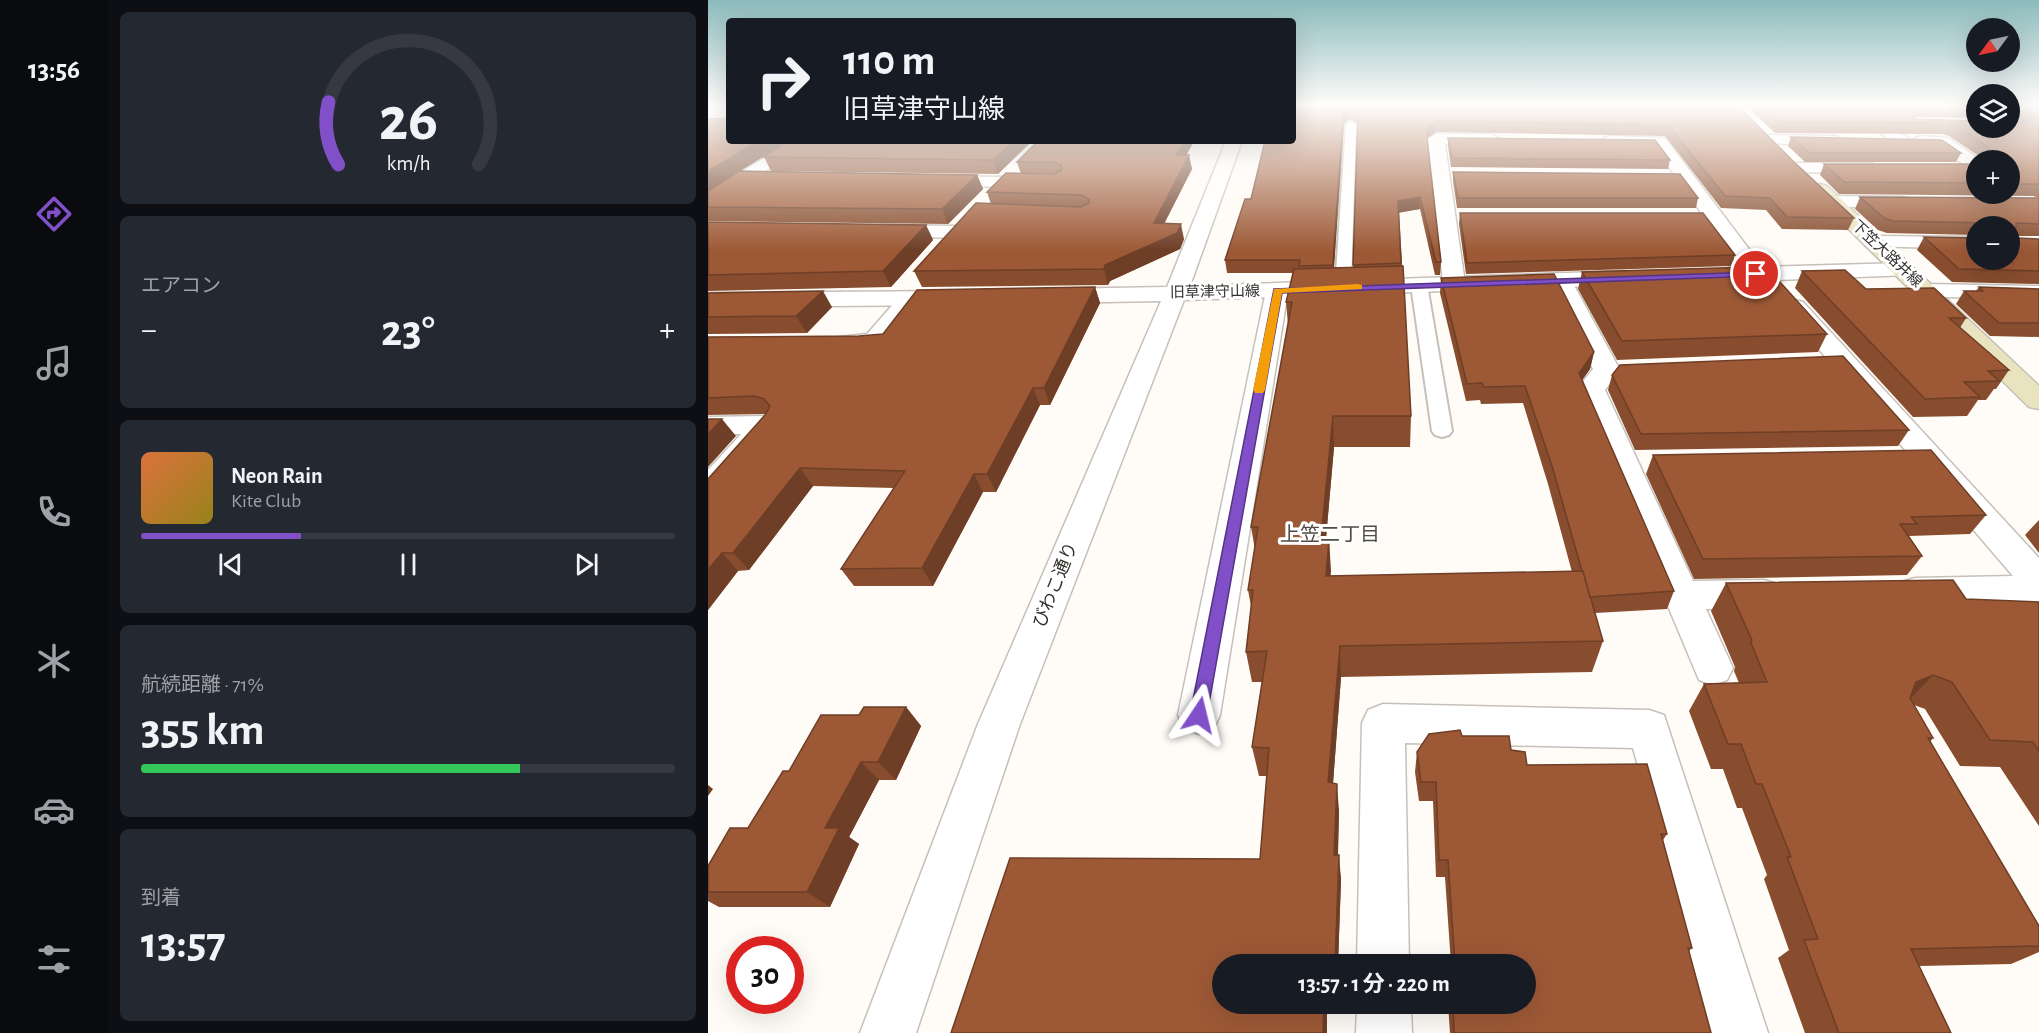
<!DOCTYPE html>
<html lang="ja">
<meta charset="utf-8">
<style>
:root{--surface:#171b24;--page:#242831;--text:#f1f3f6;--muted:#9ea1a6;--line:#363941;--accent:#8150c9}
body{margin:0;font-family:"Alegreya Sans","Noto Sans JP",sans-serif;background:var(--page);color:var(--text);height:100vh;display:flex;flex-direction:column;font-size:22px;white-space:nowrap}
*{box-sizing:border-box;margin:0}
p{font-size:20px;color:var(--muted)}
.icon{flex:none;width:33px;height:33px;fill:none;stroke:currentColor;stroke-width:2;stroke-linecap:round;stroke-linejoin:round}
.map{position:relative;flex:1;overflow:hidden}
.details{display:flex;flex-direction:column;gap:12px;padding:12px;background:#0d0f14;width:600px}
.details>*{flex:none}
.hud{position:absolute;left:18px;top:18px;width:570px;height:126px;border-radius:6px;box-shadow:0 6px 24px #0002;background:#171b24;color:var(--text);overflow:hidden}
.needle{width:39px;rotate:237deg}
.fabs{position:absolute;left:1258px;top:18px;display:grid;gap:12px}
.fabs a{display:grid;place-items:center;width:54px;height:54px;border-radius:50%;background:var(--surface);box-shadow:0 6px 24px #0002;font-size:30px}
.speed{position:absolute;left:18px;top:936px;display:flex;gap:12px;font-size:30px;font-weight:700;text-align:center}
.speed>*{display:grid;place-content:center;width:78px;height:78px;border-radius:50%;background:var(--surface);box-shadow:0 6px 24px #0002;line-height:1}
.speed .limit{border:9px solid #d22;background:#fff;color:#111}
.pin{position:absolute;display:grid;place-items:center;width:51px;height:51px;color:#fff;margin:-26px;border:3px solid #fff;border-radius:50%;box-shadow:0 2px 6px #0007}
.me{position:absolute;width:66px;margin:-33px;rotate:10deg;stroke-linejoin:round;filter:drop-shadow(0 0 4px #0008)}
.turn{display:flex;align-items:center;gap:21px;height:126px;padding:0 18px;font-size:27px}
.turn .icon{width:78px;height:78px;stroke-width:2.5}
.turn b{display:block;font-size:42px;line-height:51px}
.big{font-size:45px;font-weight:700;line-height:1.1}
.details .widget{flex:1;display:flex;flex-direction:column;justify-content:center;gap:9px;min-width:0;padding:0 21px;border-radius:9px;background:var(--page)}
.details .dial{align-items:center;gap:0}
.dial svg{height:156px;overflow:visible;fill:none;stroke:var(--line);stroke-width:7;stroke-linecap:round;text-anchor:middle}
.dial text{fill:var(--text);stroke:none}
.song{display:flex;align-items:center;gap:18px}
.cover{width:72px;height:72px;border-radius:9px;background:linear-gradient(135deg,hsl(20 70% 55%),hsl(50 70% 35%))}
.played{height:6px;border-radius:3px;background:linear-gradient(90deg,var(--accent) 30%,var(--line) 30%)}
.keys{display:flex;justify-content:space-around;direction:ltr}
.heat{display:flex;justify-content:space-between;align-items:center;font-size:33px;direction:ltr}
.charge{height:9px;border-radius:4px;background:linear-gradient(90deg,#34c759 71%,var(--line) 0)}
.trip{position:absolute;left:504px;top:954px;width:324px;height:60px;border-radius:30px;background:var(--surface);box-shadow:0 6px 24px #0002;font-weight:700;line-height:60px;text-align:center}
main{display:flex;flex:1;min-height:0}
.dock{display:flex;flex-direction:column;width:108px;justify-content:space-around;align-items:center;background:#090b0e;color:var(--muted)}
.dock .icon{width:42px;height:42px}
.dock .current{color:var(--accent)}
.dock b{font-size:27px;color:var(--text)}
.map>svg:first-child{display:block}
.lines{fill:none;stroke-linecap:round;stroke-linejoin:round}
.service-casing{stroke:#c6c0b9;stroke-width:4}
.minor-casing{stroke:#c6c0b9;stroke-width:3}
.tertiary-casing{stroke:#c6c0b9;stroke-width:3}
.secondary-casing{stroke:#c6c0b9;stroke-width:3}
.service{fill:#fff;fill-rule:evenodd}
.minor{fill:#fff;fill-rule:evenodd}
.tertiary{fill:#fff;fill-rule:evenodd}
.secondary{fill:#e9e4bf;fill-rule:evenodd}
.wall{fill:#874d2e;fill-rule:evenodd}
.shaded-wall{fill:#6e3e26}
.building{fill:#9d5936;stroke:#6e3e26;stroke-width:1.5}
.route{fill:#8150c9;stroke:#543483;stroke-width:1.5}
.slow{fill:#f59e0b}
.labels{text-anchor:middle;dominant-baseline:central;stroke-width:6;stroke-linejoin:round;paint-order:stroke}
.far-street-label{font-size:15px;fill:#33312e;stroke:#fff}
.street-label{font-size:18px;fill:#33312e;stroke:#fff}
.neighbourhood-label{font-size:20px;fill:#504b44;stroke:#fff}
</style>
<main>
<nav class="dock">
<b>13:56</b>
<svg class="icon current" aria-label="directions" viewBox="0 0 24 24"><path d="M12 3l9 9-9 9-9-9zM9 14v-3h6M13 9l2 2-2 2"/></svg>
<svg class="icon" aria-label="music" viewBox="0 0 24 24"><path d="M9 18V5l10-2v13"/><circle cx="6" cy="18" r="3"/><circle cx="16" cy="16" r="3"/></svg>
<svg class="icon" aria-label="phone" viewBox="0 0 24 24"><path d="M5 4h4l2 5-3 2q2 4 5 5l2-3 5 2v4C11 20 4 13 5 4z"/></svg>
<svg class="icon" aria-label="climate" viewBox="0 0 24 24"><path d="M12 3v18M4 7l16 10M4 17L20 7"/></svg>
<svg class="icon" aria-label="car" viewBox="0 0 24 24"><path d="M5 17H2v-5l4-1 3-4h7l3 4 3 1v5h-3M9 17h6M6 11h13"/><circle cx="7" cy="17" r="2"/><circle cx="17" cy="17" r="2"/></svg>
<svg class="icon" aria-label="filters" viewBox="0 0 24 24"><path d="M4 7h16M4 17h16"/><circle cx="9" cy="7" r="2"/><circle cx="15" cy="17" r="2"/></svg>
</nav>
<section class="details">
<div class="widget dial"><svg viewBox="0 0 100 80">
<path d="M14 69A42 42 0 1 1 86 69"/>
<path d="M14 69A42 42 0 0 1 9 37" stroke="#8150c9"/>
<text x="50" y="56" font-size="32" font-weight="700">26</text>
<text x="50" y="72" font-size="11">km/h</text>
</svg></div>
<div class="widget"><p>エアコン</p>
<div class="heat"><a>−</a><b class="big">23°</b><a>+</a></div>
</div>
<div class="widget">
<div class="song"><i class="cover"></i><div><b>Neon Rain</b><p>Kite Club</p></div></div>
<div class="played"></div>
<div class="keys"><svg class="icon" aria-label="previous" viewBox="0 0 24 24"><path d="M18 5L8 12l10 7zM5 5v14"/></svg><svg class="icon" aria-label="pause" viewBox="0 0 24 24"><path d="M8 5v14M16 5v14"/></svg><svg class="icon" aria-label="next" viewBox="0 0 24 24"><path d="M6 5l10 7-10 7zM19 5v14"/></svg></div>
</div>
<div class="widget"><p>航続距離 · 71%</p><b class="big">355 km</b><div class="charge"></div></div>
<div class="widget"><p>到着</p><b class="big">13:57</b></div>
</section>
<div class="map">
<svg width="1331" height="1033" viewBox="0 0 1331 1033">
<rect width="100%" height="100%" fill="#fffbf6"/>
<g class="lines">
<defs>
<g id="service">
<path d="M643,121L648,124L643,288L635,293L627,288L638,124Z"/>
<path d="M711,280L719,285L744,431L741,435L734,437L727,435L724,431L703,285Z"/>
</g>
<g id="minor">
<path d="M1168,118L1200,138L1202,141L1200,144H1188L1163,126L1160,123Z"/>
<path d="M728,134H784L792,139L784,144H737L757,283L754,288L746,290L738,288L735,283L720,139Z"/>
<path d="M1061,135L1128,136L1136,141L1128,146L1055,143L1053,140Z"/>
<path d="M902,136L957,138L1056,269L1059,274L1056,279L1048,281L1040,279L946,146L896,144L894,141L896,138Z"/>
<path d="M1213,136L1240,138L1273,160H1269V171L1263,170L1230,146L1207,144L1205,141L1207,138Z"/>
<path d="M84,141H103L7,204L0,206V192Z"/>
<path d="M1089,163H1159L1165,164L1168,168L1165,172L1159,173L1083,172L1080,168L1083,164Z"/>
<path d="M228,176L295,177L301,178L304,182L301,186L295,187L222,185L219,181L222,177Z"/>
<path d="M1302,182L1309,184L1331,199V214L1324,212L1298,194H1302Z"/>
<path d="M1125,196L1195,197L1202,199L1205,203L1202,207L1195,209L1118,206L1115,202L1118,198Z"/>
<path d="M175,225L246,226L253,228L256,232L253,236L246,238L168,235L165,231L168,227Z"/>
<path d="M1165,236L1269,237V249L1158,246L1155,242L1158,238Z"/>
<path d="M852,273L860,275L863,280L912,370L897,390L985,581L1056,580L1069,584L1074,594L1069,604L1056,608L998,609L1025,668L1019,680L1005,685L991,680L869,389L885,369L841,280L844,275Z"/>
<path d="M569,284L577,286L580,291L512,715L506,728L491,734L476,728L470,715L558,291L561,286Z"/>
<path d="M1218,284L1331,286V300L1210,296L1207,291L1210,286Z"/>
<path d="M202,292L210,294L214,299L175,346L131,351L122,348L118,343L122,338L159,334L194,294Z"/>
<path d="M1087,300L1095,302L1331,558V604L1207,606L1194,602L1189,592L1194,582L1207,578L1305,576L1079,312L1075,307L1079,302Z"/>
<path d="M58,416L68,419L72,425L68,431L11,498L0,501V470L33,434L0,435V417Z"/>
<path d="M675,704L941,710L956,715L1060,1033H1004L925,748L697,743L701,964H649L654,723L660,710Z"/>
<path d="M649,1004H703L704,1033H648Z"/>
</g>
<g id="tertiary">
<path d="M518,141H534L482,286L916,271L924,273L927,278L924,283L916,285L476,300L312,724L208,1033H152L270,724L453,301L344,303L336,301L332,296L336,291L344,289L459,287Z"/>
<path d="M1195,263L1203,265L1206,270L1203,275L1021,282L1013,280L1010,275L1013,270L1021,268Z"/>
<path d="M247,291L255,293L259,298L255,303L247,305L0,307V293Z"/>
</g>
<path id="secondary" d="M1112,184L1119,186L1331,386V409L1321,407L1105,194L1103,190L1105,186Z"/>
</defs>
<use href="#service" class="service-casing"/>
<use href="#minor" class="minor-casing"/>
<use href="#tertiary" class="tertiary-casing"/>
<use href="#secondary" class="secondary-casing"/>
<use href="#service" class="service"/>
<use href="#minor" class="minor"/>
<use href="#tertiary" class="tertiary"/>
<use href="#secondary" class="secondary"/>
</g>
<g class="wall">
<path d="M585,106H1030L1086,162L1146,218L1140,230L1074,229L1058,210L1013,208L957,136L728,132L719,138L733,262L732,275H727L712,209L691,212L703,416L702,447H626L618,539H621L622,576L864,572L840,484L815,403L773,404L772,400L758,401L732,293L733,278L886,352L882,369L874,380L966,591L959,609L887,613L895,641L884,672L633,677L625,783L631,811L630,855L633,880L630,964H514L619,1004V1033H243L552,859L559,776H551L544,747L554,682H544L538,652L543,606L540,590L547,550L543,527L580,325L578,302L585,273H519L517,260L543,199ZM642,119L650,124L645,267L626,268L636,124Z"/>
<path d="M1038,106H1269V118L1208,117L1206,118L1207,119L1269,128L1302,106H1331V198L1325,196L1131,194L1112,175L1116,164H1269V194H1302V160H1272L1274,158L1241,136L1234,134L1067,133ZM1304,119L1314,121L1316,122L1303,120Z"/>
<path d="M1083,137L1253,153L1248,162H1097L1080,146Z"/>
<path d="M740,138L962,160L960,169L743,167L740,146Z"/>
<path d="M21,141H324L290,174L63,171L56,157L69,148L32,171L269,175L275,189L240,224L0,221V191Z"/>
<path d="M330,141H486L478,155L484,169L456,223L476,239L472,249L402,281L400,285L214,287L206,271L283,204L279,192L313,174L309,162Z"/>
<path d="M745,172L990,198L988,208H749L745,181Z"/>
<path d="M1152,197L1331,198V236H1308V238L1331,239V284L1244,282L1209,250L1216,237L1269,260L1302,226H1269V235L1179,233L1170,230L1147,209Z"/>
<path d="M752,213L1027,255L1023,266L758,274L751,224Z"/>
<path d="M0,222L218,225L225,240L183,287L0,291Z"/>
<path d="M1094,271L1258,318L1252,328L1301,370L1288,389H1286L1278,400H1270L1259,416L1205,417L1087,288Z"/>
<path d="M874,272H1048L1119,334L1110,352L909,360L870,289Z"/>
<path d="M387,287L392,303L342,405H332L288,492H275L225,586H146L133,569L186,488L105,486L41,570L30,571L0,610V479L58,414L0,415V337L151,336L175,334Z"/>
<path d="M1271,287L1331,289V337L1282,336L1248,304L1256,291H1268Z"/>
<path d="M0,293L124,307L99,333L0,334Z"/>
<path d="M904,375L1201,430L1190,446L927,450L900,390Z"/>
<path d="M945,455L1278,515L1262,534L1201,536L1214,556L1199,575L986,579L938,474Z"/>
<path d="M1331,520V553L1317,535Z"/>
<path d="M1018,583L1258,599L1331,602V826L1292,767L1252,766L1217,709L1206,705L1225,738L1222,742L1331,926V952L1303,964L1211,966L1243,1033H1097L1070,958L1081,950L1056,879L1059,875L1034,808H1029L1015,769H1003L981,711L996,684L1031,683L1026,671L1027,667L1003,611Z"/>
<path d="M198,707L213,726L188,780H171L141,837L151,844L122,907H11L0,901V866L40,828L81,771L151,715Z"/>
<path d="M754,736L803,750L819,765L959,834L955,840L984,948L981,951L1003,1033H742L740,1004H818V964H743L737,877H728L725,801H711L707,772L709,752Z"/>
</g>
<g class="shaded-wall">
<path d="M1213,106L1208,117L1198,123L1203,112Z"/>
<path d="M642,109V119L636,124L625,278V265L635,113Z"/>
<path d="M729,121L728,132L718,139V129Z"/>
<path d="M51,141H80L0,191V171Z"/>
<path d="M306,141H324L290,174L285,160Z"/>
<path d="M477,141H486L471,169L468,155Z"/>
<path d="M481,155L484,169L449,238L446,223Z"/>
<path d="M269,175L275,189L240,224L234,209Z"/>
<path d="M712,197V209L690,213V201Z"/>
<path d="M473,224L476,239L472,249L402,281L400,285L396,269L397,265Z"/>
<path d="M218,225L225,240L183,287L175,271Z"/>
<path d="M387,287L392,303L342,405L336,388Z"/>
<path d="M115,291L124,307L99,333L88,316Z"/>
<path d="M886,352L882,369L867,390L871,373Z"/>
<path d="M325,388L332,405L288,492L279,474Z"/>
<path d="M625,416L626,447L615,571L613,539Z"/>
<path d="M14,419L28,436L0,467V434Z"/>
<path d="M92,468L105,486L41,570L25,553Z"/>
<path d="M266,474L275,492L225,586L214,568Z"/>
<path d="M621,539L623,571L620,608L618,576Z"/>
<path d="M14,553L30,571L0,610V570Z"/>
<path d="M632,646L633,677L623,810L620,782Z"/>
<path d="M1225,675L1199,702L1208,682Z"/>
<path d="M198,707L213,726L188,780L170,762Z"/>
<path d="M153,762L171,780L141,837L151,844L122,907L99,892L117,828Z"/>
<path d="M629,784L631,811L629,880L626,855Z"/>
<path d="M0,785L5,789L0,796Z"/>
<path d="M631,855L633,880L630,964H627Z"/>
<path d="M616,1004H619V1033H615Z"/>
</g>
<g class="building">
<path d="M585,106H1030L1086,162L1146,218L1079,217L1062,198L1017,196L960,125L729,121L718,129L733,262H728L712,197L690,201L693,263L645,265L650,114L642,109L635,113L625,265L591,266L592,260H517L537,199H543L557,141H585Z"/>
<path d="M1052,106H1269V107L1213,106L1203,112L1207,119L1269,121V128H1302V120L1315,122L1323,117L1324,114L1320,110L1308,108L1306,115L1302,116V106H1331V184H1302V160H1277V151L1281,150L1280,147L1247,125L1239,123L1070,122Z"/>
<path d="M21,118V141H51L0,171V119Z"/>
<path d="M1083,137L1234,140L1253,153H1101Z"/>
<path d="M740,138L947,140L962,160L744,158Z"/>
<path d="M79,141H306L285,160L56,157Z"/>
<path d="M330,141H477L468,155H481L446,223L473,224L469,233L397,265L396,269L206,271L268,203L373,207L381,203V199L373,195L279,192L298,173L347,174L354,170V166L347,162H309Z"/>
<path d="M1116,164H1269V183L1136,182Z"/>
<path d="M31,171L269,175L234,209L0,207V191Z"/>
<path d="M745,172L972,174L990,198H750Z"/>
<path d="M1152,197L1331,198V224L1308,223V238L1331,239V271L1251,269L1216,237L1269,238V260H1302V226H1278V223L1185,221L1176,218Z"/>
<path d="M752,213H995L1027,255L759,263Z"/>
<path d="M0,222L218,225L175,271L0,275Z"/>
<path d="M695,266L703,416H625L613,539H621L618,576L875,571L895,641L632,646L620,782L629,784L626,855H631L627,964H514V1004H616L615,1033H243L302,858L552,859L561,748L544,747L559,651L538,652L545,590H540L550,527H543L584,302H578L586,269Z"/>
<path d="M1044,267L1048,272H1063L1119,334L914,341L874,272Z"/>
<path d="M1137,270L1158,289L1226,288L1258,318H1241L1301,370L1280,371L1291,381L1256,382L1272,397L1217,399L1094,271Z"/>
<path d="M846,274L886,352L871,373L966,591L882,597L875,571H874L844,466L817,386L776,387L774,383L759,384L733,278Z"/>
<path d="M387,287L336,388H325L279,474H266L214,568L133,569L197,471L92,468L25,553H14L0,570V479L57,415L62,406L56,399L46,396L0,398V337L151,336L175,334L209,290Z"/>
<path d="M1271,287L1331,289V323H1291L1256,291H1275Z"/>
<path d="M115,291L88,316L0,317V293Z"/>
<path d="M1135,356L1201,430L933,434L904,375L912,365Z"/>
<path d="M0,419H14L0,434Z"/>
<path d="M1223,450L1278,515L1203,517L1209,524H1192L1214,556L995,559L945,455Z"/>
<path d="M1245,580L1258,599L1331,602V751L1325,742L1282,740L1244,682L1225,675L1208,682L1202,698L1225,738H1220L1331,926V946L1203,949L1243,1033H1131L1096,940L1110,939L1079,857H1083L1054,784H1048L1033,744H1020L996,684L1059,682L1043,643L1044,640L1018,583Z"/>
<path d="M156,707H198L170,762H153L117,828H131L99,892H0V866L22,828H40L75,771H81L113,715H151Z"/>
<path d="M752,730L754,736H801L803,750L817,752L819,765L939,764L959,834H953L984,948H980L1003,1033H746L745,1004H818V964H747L740,860H731L728,782H713L709,752L721,734Z"/>
</g>
<linearGradient id="sky" x2="0" y2="1"><stop stop-color="#8cbabc"/><stop offset="0.42" stop-color="#fffdfb"/><stop offset="1" stop-color="#fffdfb" stop-opacity="0"/></linearGradient>
<rect width="1331" height="251" fill="url(#sky)"/>
<path class="route" d="M1048,272L1053,274L1051,276L574,293L499,715L497,721L491,723L485,721L482,715L566,289Z"/>
<path class="slow" d="M650,284L654,285V289L574,293L557,390L555,393H547L545,390L566,289Z"/>
<g class="labels">
<g class="far-street-label">
<text transform="translate(1179 254) rotate(43)">下笠大路井線</text>
<text transform="translate(507 292) rotate(-1)">旧草津守山線</text>
</g>
<g class="street-label">
<text transform="translate(348 585) rotate(-68)">びわこ通り</text>
</g>
<g class="neighbourhood-label">
<text x="622" y="535">上笠二丁目</text>
</g>
</g>
</svg>
<div class="fabs">
<a><svg class="needle" viewBox="-14 -14 28 28"><path d="M0-13l5 13h-10z" fill="#e53935"/><path d="M0 13l5-13h-10z" fill="#9ea1a6"/></svg></a>
<a><svg class="icon" aria-label="layers" viewBox="0 0 24 24"><path d="M12 4l9 5-9 5-9-5zM3 14l9 5 9-5"/></svg></a>
<a>+</a>
<a>−</a>
</div>
<div class="speed"><div class="limit">30</div></div>
<div class="pin" style="left:1048px;top:274px;background:#d93025"><svg class="icon" aria-label="arrive" viewBox="0 0 24 24"><path d="M6 21V4h12l-3 4 3 4H6"/></svg></div>
<svg class="me" style="left:491px;top:715px" viewBox="-20 -20 40 40"><path d="M0-17L14 15 0 8-14 15z" fill="#8150c9" stroke="#fff" stroke-width="4"/></svg>
<div class="trip">13:57 · 1 分 · 220 m</div>
<div class="hud">
<div class="turn"><svg class="icon" aria-label="right" viewBox="0 0 24 24"><path d="M7 20v-9h11M14 6l5 5-5 5"/></svg><div><b>110 m</b>旧草津守山線</div></div>
</div>
</div>
</main>
